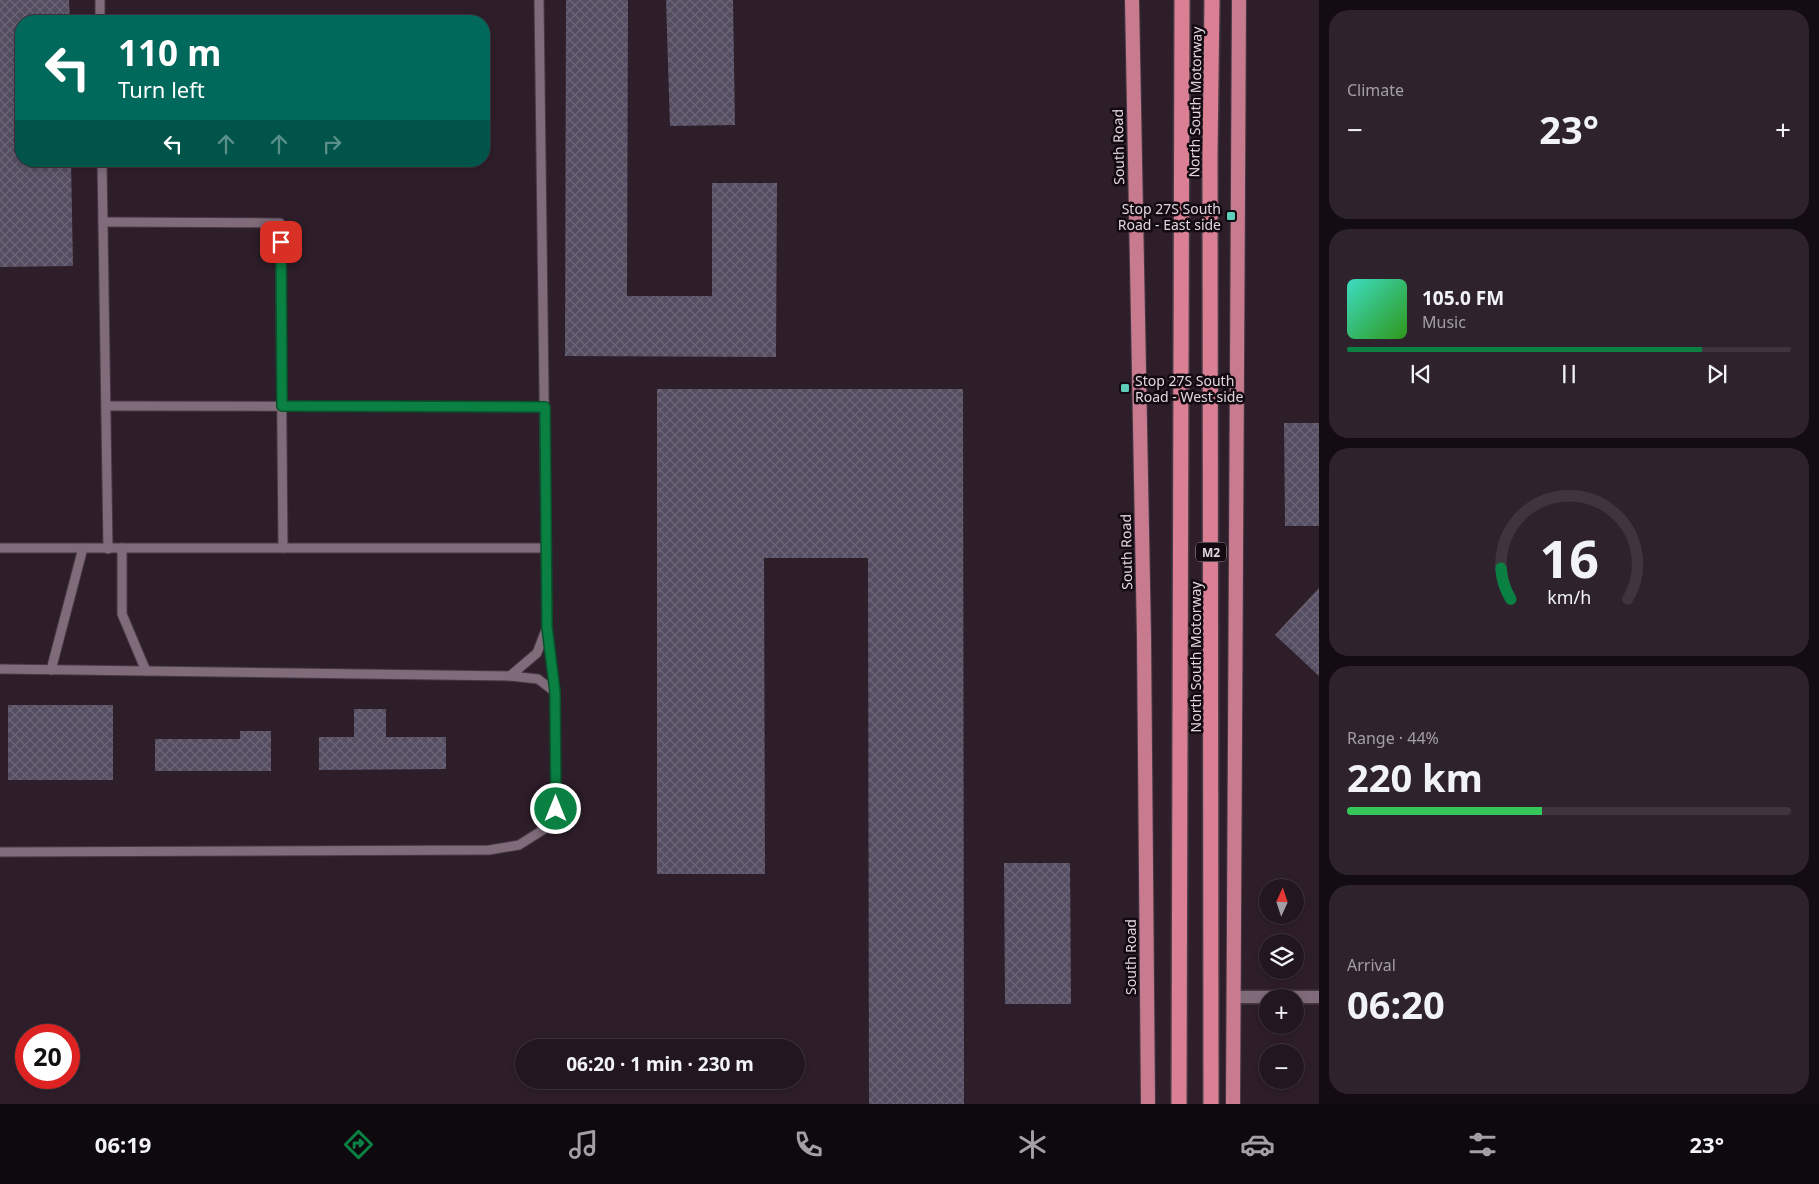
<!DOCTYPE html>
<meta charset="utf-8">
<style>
:root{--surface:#221620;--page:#2e232d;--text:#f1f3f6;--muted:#a29fa5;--line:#3f353e;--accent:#0b8043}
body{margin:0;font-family:"Noto Sans",sans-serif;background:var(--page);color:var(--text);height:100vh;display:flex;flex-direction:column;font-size:19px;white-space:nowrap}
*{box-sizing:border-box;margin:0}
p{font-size:16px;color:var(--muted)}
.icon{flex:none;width:28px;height:28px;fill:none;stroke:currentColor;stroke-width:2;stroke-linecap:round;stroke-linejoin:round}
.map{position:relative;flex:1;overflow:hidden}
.panel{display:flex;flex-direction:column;gap:10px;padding:10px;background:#130c12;width:500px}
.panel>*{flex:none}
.hud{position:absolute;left:15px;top:15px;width:475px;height:152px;border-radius:20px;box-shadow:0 2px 8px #0003,0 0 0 1px var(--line);background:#00695c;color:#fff;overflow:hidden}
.needle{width:32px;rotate:3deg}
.controls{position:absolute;left:1259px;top:879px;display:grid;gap:10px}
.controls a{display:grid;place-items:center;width:45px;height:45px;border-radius:50%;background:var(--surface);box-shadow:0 2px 8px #0003,0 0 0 1px var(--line);font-size:25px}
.speed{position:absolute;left:15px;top:1024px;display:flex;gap:10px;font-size:25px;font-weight:700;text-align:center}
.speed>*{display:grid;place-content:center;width:65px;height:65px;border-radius:50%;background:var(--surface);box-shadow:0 2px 8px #0003,0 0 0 1px var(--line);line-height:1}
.speed .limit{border:8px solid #d22;background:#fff;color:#111}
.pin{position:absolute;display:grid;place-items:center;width:42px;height:42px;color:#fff;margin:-21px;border-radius:10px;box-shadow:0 2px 8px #0006}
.me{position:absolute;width:55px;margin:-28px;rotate:0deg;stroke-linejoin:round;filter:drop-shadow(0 0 4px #0008)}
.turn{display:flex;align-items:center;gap:18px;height:105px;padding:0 20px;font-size:22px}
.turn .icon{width:65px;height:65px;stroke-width:2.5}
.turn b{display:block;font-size:35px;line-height:42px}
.lanes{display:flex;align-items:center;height:48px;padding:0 20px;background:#0003;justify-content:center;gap:25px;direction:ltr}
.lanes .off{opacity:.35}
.big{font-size:38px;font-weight:700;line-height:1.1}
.panel .card{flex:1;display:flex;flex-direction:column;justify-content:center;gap:8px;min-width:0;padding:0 18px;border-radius:20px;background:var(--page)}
.panel .dial{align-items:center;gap:0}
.dial svg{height:130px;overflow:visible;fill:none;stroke:var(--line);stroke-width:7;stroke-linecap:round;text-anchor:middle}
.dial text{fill:var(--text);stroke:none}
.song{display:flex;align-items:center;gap:15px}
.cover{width:60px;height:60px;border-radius:8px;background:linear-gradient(135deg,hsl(170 70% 55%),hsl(110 70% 35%))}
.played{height:5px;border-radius:2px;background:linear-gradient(90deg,var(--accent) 80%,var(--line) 80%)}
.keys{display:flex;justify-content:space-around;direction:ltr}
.heat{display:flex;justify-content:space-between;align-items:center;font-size:28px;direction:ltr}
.charge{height:8px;border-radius:4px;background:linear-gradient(90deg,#34c759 44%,var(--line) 0)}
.trip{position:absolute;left:515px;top:1039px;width:290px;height:50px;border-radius:25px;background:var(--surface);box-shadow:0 2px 8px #0003,0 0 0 1px var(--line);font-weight:700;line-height:50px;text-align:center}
.dock{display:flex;height:80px;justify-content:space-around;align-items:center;background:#0e090d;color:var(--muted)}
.dock .icon{width:35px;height:35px}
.dock .selected{color:var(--accent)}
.dock b{font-size:22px;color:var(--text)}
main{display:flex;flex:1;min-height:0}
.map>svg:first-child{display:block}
.building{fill:url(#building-cross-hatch)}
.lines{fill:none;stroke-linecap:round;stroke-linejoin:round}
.service-casing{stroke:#473944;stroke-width:11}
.minor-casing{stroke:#473944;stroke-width:15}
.trunk-casing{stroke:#473944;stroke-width:16}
.motorway-casing{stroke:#473944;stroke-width:18}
.service{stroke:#7f6b7a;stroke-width:9}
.minor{stroke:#7f6b7a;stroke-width:12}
.trunk{stroke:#c87b8f;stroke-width:14}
.motorway{stroke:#da7f94;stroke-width:15}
.route-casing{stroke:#07532c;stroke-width:12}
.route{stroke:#0b8043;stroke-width:9}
.poi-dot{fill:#5eceb8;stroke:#120a10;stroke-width:2}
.labels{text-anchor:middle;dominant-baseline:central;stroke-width:5;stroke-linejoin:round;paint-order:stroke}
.shield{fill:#120a10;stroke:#a399a0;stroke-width:1}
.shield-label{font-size:12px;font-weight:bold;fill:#e1d6de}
.street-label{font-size:14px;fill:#e1d6de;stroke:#120a10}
.poi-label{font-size:14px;fill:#e1d6de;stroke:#120a10;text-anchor:end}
</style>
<main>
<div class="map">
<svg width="1319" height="1104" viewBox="0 0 1319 1104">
<defs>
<pattern id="building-cross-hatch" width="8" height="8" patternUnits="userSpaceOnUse" patternTransform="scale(1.25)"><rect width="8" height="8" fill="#554d61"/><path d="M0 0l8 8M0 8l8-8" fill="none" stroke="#6d6677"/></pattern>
</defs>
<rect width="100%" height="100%" fill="#2e1e2a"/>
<g class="building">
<path d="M0,0H69L70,21H21V161H71L73,266L0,267Z"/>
<path d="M566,0H628L627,296H712V183H777L776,357L565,356Z"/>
<path d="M666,0H733L735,125L670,126Z"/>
<path d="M657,389H963L964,1104H869L868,558H764L765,874H657Z"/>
<path d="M1284,423H1319V526H1285Z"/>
<path d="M1319,588V676L1275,635Z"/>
<rect x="8" y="705" width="105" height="75"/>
<path d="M354,709H386V737H446V769L319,770V737H354Z"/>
<path d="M240,731H271V771H155V739H240Z"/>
<path d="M1004,863H1070L1071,1004H1005Z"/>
</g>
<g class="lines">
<defs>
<g id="service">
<path d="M100,0V21"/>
<path d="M102,161L108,549"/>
<path d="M103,222L280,223L283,548"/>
<path d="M106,406L545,407"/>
<path d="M0,548H546"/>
<path d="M122,548V614L146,671"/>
<path d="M548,630L555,692"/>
<path d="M0,669L510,676L538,679L555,692L556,809L546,828L519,845L489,850L0,852"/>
<path d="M51,670L83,548"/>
<path d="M510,676L537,653L547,627L539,0"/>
</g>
<path id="minor" d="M1235,997H1319"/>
<g id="trunk">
<path d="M1132,0L1144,637L1148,1104"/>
<path d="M1233,1104L1239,0"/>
</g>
<g id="motorway">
<path d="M1179,1104L1182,0"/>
<path d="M1211,1104L1210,155L1212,0"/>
</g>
</defs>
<use href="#service" class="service-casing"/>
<use href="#minor" class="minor-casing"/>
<use href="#trunk" class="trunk-casing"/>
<use href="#motorway" class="motorway-casing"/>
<use href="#service" class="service"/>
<use href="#minor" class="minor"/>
<use href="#trunk" class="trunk"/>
<use href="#motorway" class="motorway"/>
</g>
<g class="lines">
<defs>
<path id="route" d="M281,242L282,406L545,407L547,627L555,692L556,809"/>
</defs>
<use href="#route" class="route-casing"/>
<use href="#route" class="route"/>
</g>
<g class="poi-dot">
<rect x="1226" y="211" width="10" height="10" rx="2.5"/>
<rect x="1120" y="383" width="10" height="10" rx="2.5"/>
</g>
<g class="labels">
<rect class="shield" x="1196" y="542.5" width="30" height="19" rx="4"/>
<g class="shield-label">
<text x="1211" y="552">M2</text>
</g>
<g class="street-label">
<text transform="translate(1195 102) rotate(-89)">North South Motorway</text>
<text transform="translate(1118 147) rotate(-91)">South Road</text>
<text transform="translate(1126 552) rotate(-91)">South Road</text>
<text transform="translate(1195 657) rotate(-90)">North South Motorway</text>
<text transform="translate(1130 957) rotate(-90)">South Road</text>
</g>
<g class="poi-label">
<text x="1221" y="208">Stop 27S South<tspan x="1221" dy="16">Road - East side</tspan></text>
<text x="1135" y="380" text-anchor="start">Stop 27S South<tspan x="1135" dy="16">Road - West side</tspan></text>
</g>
</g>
</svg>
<div class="controls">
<a><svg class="needle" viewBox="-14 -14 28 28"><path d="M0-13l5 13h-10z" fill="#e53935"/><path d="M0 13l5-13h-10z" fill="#a29fa5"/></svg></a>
<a><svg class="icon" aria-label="layers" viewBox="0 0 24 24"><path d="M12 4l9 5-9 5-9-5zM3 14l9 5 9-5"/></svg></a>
<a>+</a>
<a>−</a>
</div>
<div class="speed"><div class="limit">20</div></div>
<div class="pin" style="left:281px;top:242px;background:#d93025"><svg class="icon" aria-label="arrive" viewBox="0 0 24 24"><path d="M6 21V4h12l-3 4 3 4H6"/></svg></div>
<svg class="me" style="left:556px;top:809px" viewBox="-20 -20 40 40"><circle r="17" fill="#0b8043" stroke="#fff" stroke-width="3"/><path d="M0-11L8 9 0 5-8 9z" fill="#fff"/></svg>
<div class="trip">06:20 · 1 min · 230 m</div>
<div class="hud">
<div class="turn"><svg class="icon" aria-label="left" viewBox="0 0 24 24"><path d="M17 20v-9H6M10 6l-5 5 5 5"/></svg><div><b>110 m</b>Turn left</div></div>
<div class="lanes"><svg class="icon" aria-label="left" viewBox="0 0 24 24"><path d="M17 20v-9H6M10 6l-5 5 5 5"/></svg><svg class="icon off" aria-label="ahead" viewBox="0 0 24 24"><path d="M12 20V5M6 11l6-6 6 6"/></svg><svg class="icon off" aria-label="ahead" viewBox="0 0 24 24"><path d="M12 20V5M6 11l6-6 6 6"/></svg><svg class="icon off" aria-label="right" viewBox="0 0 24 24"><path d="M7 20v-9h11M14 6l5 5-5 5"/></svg></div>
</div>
</div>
<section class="panel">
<div class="card"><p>Climate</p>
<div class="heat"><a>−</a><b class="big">23°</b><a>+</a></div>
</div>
<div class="card">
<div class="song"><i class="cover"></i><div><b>105.0 FM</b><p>Music</p></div></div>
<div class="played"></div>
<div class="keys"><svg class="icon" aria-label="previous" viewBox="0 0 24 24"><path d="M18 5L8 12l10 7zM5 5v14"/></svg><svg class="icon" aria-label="pause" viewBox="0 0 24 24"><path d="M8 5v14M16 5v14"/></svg><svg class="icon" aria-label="next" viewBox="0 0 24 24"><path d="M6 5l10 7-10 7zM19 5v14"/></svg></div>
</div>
<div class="card dial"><svg viewBox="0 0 100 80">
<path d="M14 69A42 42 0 1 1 86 69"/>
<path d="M14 69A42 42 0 0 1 8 50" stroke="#0b8043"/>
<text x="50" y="56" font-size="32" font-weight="700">16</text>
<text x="50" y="72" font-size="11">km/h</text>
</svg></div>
<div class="card"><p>Range · 44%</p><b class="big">220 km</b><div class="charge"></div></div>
<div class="card"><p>Arrival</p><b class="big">06:20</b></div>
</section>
</main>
<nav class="dock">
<b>06:19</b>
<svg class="icon selected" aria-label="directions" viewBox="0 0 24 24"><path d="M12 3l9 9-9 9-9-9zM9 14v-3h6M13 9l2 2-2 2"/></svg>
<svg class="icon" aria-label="music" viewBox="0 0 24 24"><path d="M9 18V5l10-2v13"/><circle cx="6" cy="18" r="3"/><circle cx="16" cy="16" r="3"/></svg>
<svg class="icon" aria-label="phone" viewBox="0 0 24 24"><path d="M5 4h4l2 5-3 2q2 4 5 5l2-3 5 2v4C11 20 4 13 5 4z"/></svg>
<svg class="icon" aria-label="climate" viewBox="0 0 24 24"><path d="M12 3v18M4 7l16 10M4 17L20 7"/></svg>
<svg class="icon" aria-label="car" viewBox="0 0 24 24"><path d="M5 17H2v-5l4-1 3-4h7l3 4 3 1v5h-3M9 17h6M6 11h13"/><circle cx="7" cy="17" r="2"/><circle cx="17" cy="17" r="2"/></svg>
<svg class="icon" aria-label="filters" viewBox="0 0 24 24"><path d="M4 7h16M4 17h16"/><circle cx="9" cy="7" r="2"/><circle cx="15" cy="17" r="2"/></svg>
<b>23°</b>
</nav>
